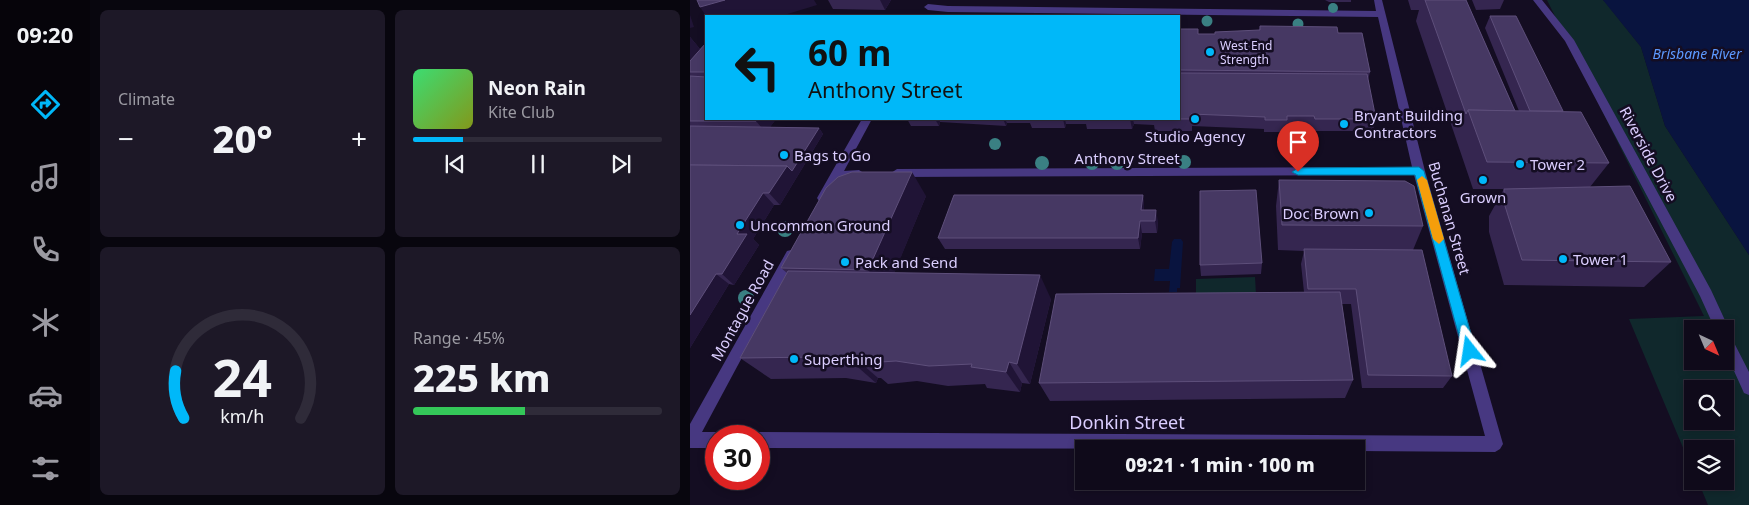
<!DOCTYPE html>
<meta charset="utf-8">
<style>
:root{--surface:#0f0a1a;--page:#1d1827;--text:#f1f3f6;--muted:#9b9aa2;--line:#2f2b39;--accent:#00b8f9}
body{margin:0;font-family:"Noto Sans",sans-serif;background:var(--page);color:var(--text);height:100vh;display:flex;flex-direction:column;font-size:19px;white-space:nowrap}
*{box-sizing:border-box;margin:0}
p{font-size:16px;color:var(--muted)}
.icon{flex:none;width:28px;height:28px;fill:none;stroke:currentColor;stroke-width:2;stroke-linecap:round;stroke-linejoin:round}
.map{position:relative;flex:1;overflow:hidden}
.side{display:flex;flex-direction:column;gap:10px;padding:10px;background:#08060e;width:600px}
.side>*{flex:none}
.hud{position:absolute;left:15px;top:15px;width:475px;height:105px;border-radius:0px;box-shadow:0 2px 8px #0003,0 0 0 1px var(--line);background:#00b8f9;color:#111;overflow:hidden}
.needle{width:32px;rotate:136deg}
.fabs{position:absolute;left:994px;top:320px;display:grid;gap:10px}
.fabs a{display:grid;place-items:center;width:50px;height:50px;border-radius:0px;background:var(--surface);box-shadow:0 2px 8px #0003,0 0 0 1px var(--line);font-size:25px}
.speed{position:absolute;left:15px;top:425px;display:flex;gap:10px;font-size:25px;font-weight:700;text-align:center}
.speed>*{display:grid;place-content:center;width:65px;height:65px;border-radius:50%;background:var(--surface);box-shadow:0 2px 8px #0003,0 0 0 1px var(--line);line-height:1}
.speed .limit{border:8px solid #d22;background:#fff;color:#111}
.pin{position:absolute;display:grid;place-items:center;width:42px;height:42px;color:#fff;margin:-51px -21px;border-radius:50% 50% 50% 0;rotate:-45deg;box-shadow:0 0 5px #0007}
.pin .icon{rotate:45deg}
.me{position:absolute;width:55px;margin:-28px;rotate:345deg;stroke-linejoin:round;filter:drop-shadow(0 0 4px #0008)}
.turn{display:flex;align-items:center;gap:18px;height:105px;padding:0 20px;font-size:22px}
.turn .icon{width:65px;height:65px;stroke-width:2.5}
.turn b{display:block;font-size:35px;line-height:42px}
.big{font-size:38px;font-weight:800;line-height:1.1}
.side .card{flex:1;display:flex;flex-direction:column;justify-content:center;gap:8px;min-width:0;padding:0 18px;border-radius:8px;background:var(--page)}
.side .dial{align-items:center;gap:0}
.dial svg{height:130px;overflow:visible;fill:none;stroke:var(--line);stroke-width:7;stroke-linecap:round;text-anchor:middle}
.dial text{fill:var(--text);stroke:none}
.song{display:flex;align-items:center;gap:15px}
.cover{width:60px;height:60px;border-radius:8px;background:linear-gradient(135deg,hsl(140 70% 55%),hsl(70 70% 35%))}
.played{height:5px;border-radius:2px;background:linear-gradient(90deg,var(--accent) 20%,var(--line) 20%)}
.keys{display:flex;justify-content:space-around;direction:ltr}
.heat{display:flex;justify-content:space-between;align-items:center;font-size:28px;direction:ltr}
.charge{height:8px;border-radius:4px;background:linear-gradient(90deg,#34c759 45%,var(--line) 0)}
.side .tiles{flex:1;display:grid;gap:10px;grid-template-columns:repeat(2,1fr)}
.trip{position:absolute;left:385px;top:440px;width:290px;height:50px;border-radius:0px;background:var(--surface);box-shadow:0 2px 8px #0003,0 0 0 1px var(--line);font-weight:800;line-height:50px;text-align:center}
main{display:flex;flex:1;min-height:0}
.menu{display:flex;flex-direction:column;width:90px;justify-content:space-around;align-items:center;background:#06040a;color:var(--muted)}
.menu .icon{width:35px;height:35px}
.menu .selected{color:var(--accent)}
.menu b{font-size:22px;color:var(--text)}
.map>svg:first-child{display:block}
.green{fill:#10282c;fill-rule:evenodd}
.water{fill:#09143f}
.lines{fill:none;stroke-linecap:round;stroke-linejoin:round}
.minor{fill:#473881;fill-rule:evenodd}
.tree{fill:#3a8083}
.wall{fill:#352650}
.shaded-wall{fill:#201436}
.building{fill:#463863;stroke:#5e4f7b}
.route{fill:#00b8f9;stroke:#0078a2}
.slow{fill:#f59e0b}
.poi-dot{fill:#00b8f9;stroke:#140d22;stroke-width:2}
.labels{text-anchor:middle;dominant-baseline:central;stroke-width:5;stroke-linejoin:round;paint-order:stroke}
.far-poi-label{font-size:12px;fill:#dbceff;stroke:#140d22;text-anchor:start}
.far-water-label{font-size:14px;font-style:italic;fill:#5c99ff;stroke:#140d22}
.poi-label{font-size:15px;fill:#dbceff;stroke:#140d22;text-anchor:start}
.street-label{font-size:15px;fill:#dbceff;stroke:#140d22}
.near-street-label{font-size:18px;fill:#dbceff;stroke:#140d22}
</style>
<main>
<nav class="menu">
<b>09:20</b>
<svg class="icon selected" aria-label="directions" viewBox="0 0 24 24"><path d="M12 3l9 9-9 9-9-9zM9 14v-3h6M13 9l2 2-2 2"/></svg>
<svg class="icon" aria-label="music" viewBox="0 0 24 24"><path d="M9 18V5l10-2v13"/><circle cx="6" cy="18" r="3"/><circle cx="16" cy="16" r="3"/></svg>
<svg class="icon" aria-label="phone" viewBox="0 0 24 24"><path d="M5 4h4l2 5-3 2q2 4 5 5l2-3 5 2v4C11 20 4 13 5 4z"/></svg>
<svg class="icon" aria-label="climate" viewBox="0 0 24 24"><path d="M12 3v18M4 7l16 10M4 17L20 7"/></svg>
<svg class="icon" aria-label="car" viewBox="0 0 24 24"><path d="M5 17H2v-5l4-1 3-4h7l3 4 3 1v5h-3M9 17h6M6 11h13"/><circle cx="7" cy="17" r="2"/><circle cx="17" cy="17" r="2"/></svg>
<svg class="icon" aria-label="filters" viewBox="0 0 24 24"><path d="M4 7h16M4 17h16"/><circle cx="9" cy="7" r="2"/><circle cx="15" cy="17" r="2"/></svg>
</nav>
<section class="side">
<div class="tiles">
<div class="card"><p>Climate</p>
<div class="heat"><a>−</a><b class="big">20°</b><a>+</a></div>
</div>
<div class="card">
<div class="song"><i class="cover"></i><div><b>Neon Rain</b><p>Kite Club</p></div></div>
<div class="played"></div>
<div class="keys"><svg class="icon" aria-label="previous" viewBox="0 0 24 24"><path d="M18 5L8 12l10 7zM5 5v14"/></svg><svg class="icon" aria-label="pause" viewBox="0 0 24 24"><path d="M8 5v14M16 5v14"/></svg><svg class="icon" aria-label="next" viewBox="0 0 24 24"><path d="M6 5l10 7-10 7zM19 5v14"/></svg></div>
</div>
<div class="card dial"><svg viewBox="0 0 100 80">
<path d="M14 69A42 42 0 1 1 86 69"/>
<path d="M14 69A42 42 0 0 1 9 40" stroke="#00b8f9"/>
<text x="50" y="56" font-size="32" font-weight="700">24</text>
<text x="50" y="72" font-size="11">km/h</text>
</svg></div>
<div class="card"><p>Range · 45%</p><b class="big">225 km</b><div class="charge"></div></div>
</div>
</section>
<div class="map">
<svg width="1059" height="505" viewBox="0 0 1059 505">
<rect width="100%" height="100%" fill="#140d22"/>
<g class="green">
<path d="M857,0H913L915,2L951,47L975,126L1059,255V505H1018L1008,481H1035V449H1002V469L939,319L1014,316ZM1002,329H1035V361H1002ZM1002,389H1035V421H1002Z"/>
<path d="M565,277L566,294L506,296V279Z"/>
</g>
<g class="water">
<path d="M913,0H1059V255L975,126L951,47Z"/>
<path d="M484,239H491L493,242L490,288H487V292H479L480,281H464L465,269H479L482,242Z"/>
</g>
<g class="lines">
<g class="minor">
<path d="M684,0H692L735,171L813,444L810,449L805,452L666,451V449L69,448V436H63L69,432L795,436L724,175L207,177L201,173L207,169L722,167L688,17L258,12L238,10L234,7L238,4L258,6L686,11Z"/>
<path d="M843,0H852L884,40L1021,290L1039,329L1038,331L1059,372V395L1054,393L1035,351V329H1025L1010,296L875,41Z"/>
<path d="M172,119H182L154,171L169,170L175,174L169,178L149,179L137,201H129L127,198Z"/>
<path d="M101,250L105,251L107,255L12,432H26L32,436H26V448H0V424L97,251Z"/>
</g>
</g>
<g class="tree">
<circle cx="643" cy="8" r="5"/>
<circle cx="517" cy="21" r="5.5"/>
<circle cx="608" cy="24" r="5.5"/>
<circle cx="305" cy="144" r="6"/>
<circle cx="494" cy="162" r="7"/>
<circle cx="352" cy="163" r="7"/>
<circle cx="402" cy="163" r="7"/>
<circle cx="427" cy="163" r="7"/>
<circle cx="95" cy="229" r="8"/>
<circle cx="56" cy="298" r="8"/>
</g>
<g class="wall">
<path d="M138,0H201L195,10L143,9Z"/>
<path d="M635,0H661V2H639Z"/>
<path d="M718,0H776L825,111H829L795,28L800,16L873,111L919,163L900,187L981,262L954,287L814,285L799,232V216L814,189H783L726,21L729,10H721Z"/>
<path d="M782,0H814L810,9L786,10Z"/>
<path d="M570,26L648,33L680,72L678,80L686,119L683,131H623L622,128H596V132H574V129L502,126V131H465L464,125L444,124L442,129H397L396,124H376L375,128H342L340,123H317L316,126L250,122L249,126H221L217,119H489V29H508V34H525L569,31Z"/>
<path d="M0,37L10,49L16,43V119H86L80,127L129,128L133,134L90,205H84L63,239L69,245L44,285L39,284L0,348Z"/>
<path d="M589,180L733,226L723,250L762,376L753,388H672L661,304H652L663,380L655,398L360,401L349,383L614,292L611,264L614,251L588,250L586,206Z"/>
<path d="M453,195L454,206V210L468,221L467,233H452L450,249H255L248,238Z"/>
<path d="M236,196L204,273L361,299L340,384L332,383L330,392L297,388L295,384L258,386L227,381L198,384L191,378H188L186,383L156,378L81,379L50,358L97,273L91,268Z"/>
<path d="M572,263L571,274L511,276L510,265Z"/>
</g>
<g class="shaded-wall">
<path d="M35,0H124L127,5L91,16H16L10,7Z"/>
<path d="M190,0H201L195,10Z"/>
<path d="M0,15L4,27L0,28Z"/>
<path d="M0,37L15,55L0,72Z"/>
<path d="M68,119H86L76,133L66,121Z"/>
<path d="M245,119H249L250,122L249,126Z"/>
<path d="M313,119H315L317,123L316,126Z"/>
<path d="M373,119H375L376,124L375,128Z"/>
<path d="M440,119H443L444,124L442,129Z"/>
<path d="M129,128L133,134L90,205L79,193L97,166Z"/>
<path d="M222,172L236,196L197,291L178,270Z"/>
<path d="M73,193L84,205L63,239L69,245L44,285L32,274L47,234Z"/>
<path d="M453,195L454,206L453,221L451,210Z"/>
<path d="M466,210L468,221L467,233L465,221Z"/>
<path d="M450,221L452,233L450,249L448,238Z"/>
<path d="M26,274L39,284L0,348V315Z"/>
<path d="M350,275L361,299L340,384L327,364Z"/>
<path d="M164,357L188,378L186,383L162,362Z"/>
<path d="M319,362L332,383L330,392L316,372Z"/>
</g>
<g class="building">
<path d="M7,0H35L10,7Z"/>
<path d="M735,0H776L825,111L778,110L776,114Z"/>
<path d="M800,16H826L873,111H840Z"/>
<path d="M570,26L647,27L648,33H672L680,72L489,70V29H508V34H525V32L570,30Z"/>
<path d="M16,43V72H0V61Z"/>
<path d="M489,73L677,74L686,119H625L624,116H597V120H575V117L501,114V119H474H489Z"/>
<path d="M0,76L16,77V119H68L66,121H0Z"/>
<path d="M778,110L891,112L919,163L797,162Z"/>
<path d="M0,126L129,128L102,171L97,166L0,165Z"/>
<path d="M0,165L97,166L79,193H73L47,234H57L32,274H26L0,315Z"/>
<path d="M162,172H222L178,270L91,268L136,188L148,177Z"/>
<path d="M589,180L715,181L724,186L733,226L592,225Z"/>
<path d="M940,186L981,262L832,260L815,206L814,189Z"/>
<path d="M566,190L572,263L510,265V191Z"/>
<path d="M264,195H453L451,210H466L465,221H450L448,238H248Z"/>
<path d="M614,249L732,250L762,376L678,375L666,289H618Z"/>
<path d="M98,271L350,275L327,364L319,362L316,372L281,367L282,364L239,366L206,361L175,363L177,357H164L162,362L130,357L50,358Z"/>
<path d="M650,292L663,380L349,383L366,294Z"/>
</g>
<path class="route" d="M729,167L734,171L786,351L784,355L780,357L775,355L773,351L725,175H608L602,172L608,168Z"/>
<path class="slow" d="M732,176L737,180L754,239L749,244L743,239L727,180Z"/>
<g class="poi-dot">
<circle cx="520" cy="52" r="5"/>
<circle cx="505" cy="119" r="5"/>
<circle cx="654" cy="124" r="5"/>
<circle cx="94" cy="155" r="5"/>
<circle cx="830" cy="164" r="5"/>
<circle cx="793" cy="180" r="5"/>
<circle cx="679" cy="213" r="5"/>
<circle cx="50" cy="225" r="5"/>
<circle cx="873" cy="259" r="5"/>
<circle cx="155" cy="262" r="5"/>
<circle cx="104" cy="359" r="5"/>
</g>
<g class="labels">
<g class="far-poi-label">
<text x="530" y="45">West End<tspan x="530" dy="14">Strength</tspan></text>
</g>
<g class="far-water-label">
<text x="1007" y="53">Brisbane River</text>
</g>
<g class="poi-label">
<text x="664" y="115">Bryant Building<tspan x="664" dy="17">Contractors</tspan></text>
<text x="505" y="136" text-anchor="middle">Studio Agency</text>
<text x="104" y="155">Bags to Go</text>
<text x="840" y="164">Tower 2</text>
<text x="793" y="197" text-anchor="middle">Grown</text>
<text x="669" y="213" text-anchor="end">Doc Brown</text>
<text x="60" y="225">Uncommon Ground</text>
<text x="883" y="259">Tower 1</text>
<text x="165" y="262">Pack and Send</text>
<text x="114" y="359">Superthing</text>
</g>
<g class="street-label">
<text transform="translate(959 154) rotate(62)">Riverside Drive</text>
<text x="437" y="158">Anthony Street</text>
<text transform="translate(760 218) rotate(74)">Buchanan Street</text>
<text transform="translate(52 310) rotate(-61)">Montague Road</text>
</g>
<g class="near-street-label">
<text x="437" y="422">Donkin Street</text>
</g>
</g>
</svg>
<div class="fabs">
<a><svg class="needle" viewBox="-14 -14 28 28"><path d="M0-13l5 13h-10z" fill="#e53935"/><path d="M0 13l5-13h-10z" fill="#9b9aa2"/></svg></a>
<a><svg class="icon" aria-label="search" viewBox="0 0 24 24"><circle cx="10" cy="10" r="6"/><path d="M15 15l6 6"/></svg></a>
<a><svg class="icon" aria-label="layers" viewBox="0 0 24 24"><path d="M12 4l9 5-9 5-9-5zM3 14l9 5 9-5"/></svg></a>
</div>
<div class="speed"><div class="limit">30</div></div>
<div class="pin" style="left:608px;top:172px;background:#d93025"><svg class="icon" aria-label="arrive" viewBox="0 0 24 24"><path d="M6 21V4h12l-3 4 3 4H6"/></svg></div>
<svg class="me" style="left:780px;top:351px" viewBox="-20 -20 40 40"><path d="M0-17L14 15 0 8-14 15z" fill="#00b8f9" stroke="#fff" stroke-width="4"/></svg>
<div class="trip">09:21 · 1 min · 100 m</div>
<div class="hud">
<div class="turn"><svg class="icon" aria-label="left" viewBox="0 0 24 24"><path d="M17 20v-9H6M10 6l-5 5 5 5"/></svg><div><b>60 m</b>Anthony Street</div></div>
</div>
</div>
</main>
